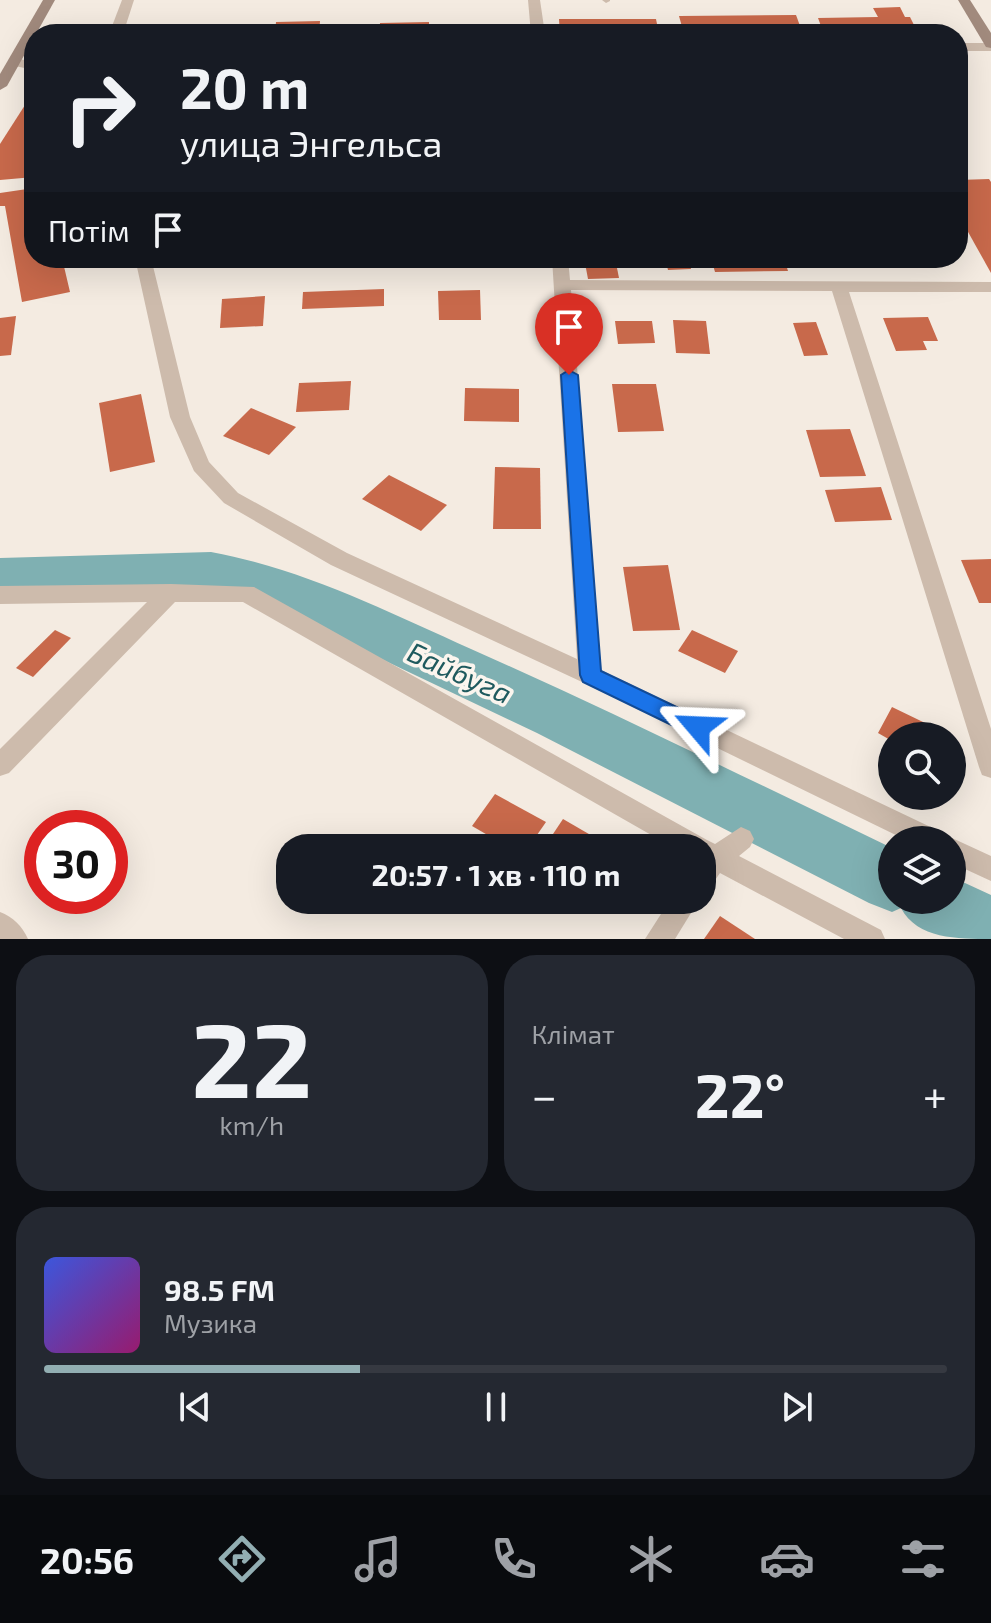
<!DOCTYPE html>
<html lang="uk">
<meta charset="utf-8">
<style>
:root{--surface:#171b24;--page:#242831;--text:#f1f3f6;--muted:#9ea1a6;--line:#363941;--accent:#92aeb2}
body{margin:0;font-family:"Exo 2",sans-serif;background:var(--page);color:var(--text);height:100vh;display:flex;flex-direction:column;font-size:30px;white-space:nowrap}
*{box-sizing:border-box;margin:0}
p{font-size:26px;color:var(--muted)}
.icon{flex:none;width:44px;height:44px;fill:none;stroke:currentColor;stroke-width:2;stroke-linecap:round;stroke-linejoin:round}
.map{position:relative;height:939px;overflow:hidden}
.panel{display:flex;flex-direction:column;gap:16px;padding:16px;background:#0d0f14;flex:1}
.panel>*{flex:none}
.guide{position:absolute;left:24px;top:24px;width:944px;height:244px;border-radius:32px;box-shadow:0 8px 32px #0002;background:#171b24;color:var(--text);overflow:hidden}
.tools{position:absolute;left:878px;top:722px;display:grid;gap:16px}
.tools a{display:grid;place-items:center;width:88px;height:88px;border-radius:50%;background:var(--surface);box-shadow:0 8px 32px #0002;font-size:40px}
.speed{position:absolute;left:24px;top:810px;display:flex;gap:16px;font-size:40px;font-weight:700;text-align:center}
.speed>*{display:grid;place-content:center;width:104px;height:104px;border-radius:50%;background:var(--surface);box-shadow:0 8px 32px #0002;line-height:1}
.speed .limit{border:12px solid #d22;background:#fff;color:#111}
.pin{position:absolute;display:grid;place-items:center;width:68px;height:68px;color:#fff;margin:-82px -34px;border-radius:50% 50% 50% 0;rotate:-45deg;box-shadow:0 0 8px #0007}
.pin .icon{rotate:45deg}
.me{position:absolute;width:88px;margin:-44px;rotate:296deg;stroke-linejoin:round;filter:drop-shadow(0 0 6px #0008)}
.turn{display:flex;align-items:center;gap:28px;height:168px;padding:0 24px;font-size:36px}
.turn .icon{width:104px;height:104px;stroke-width:2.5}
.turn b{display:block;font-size:56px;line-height:68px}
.then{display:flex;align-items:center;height:76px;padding:0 24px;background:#0003;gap:16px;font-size:30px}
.big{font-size:60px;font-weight:700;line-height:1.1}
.panel .card{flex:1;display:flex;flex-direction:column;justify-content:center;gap:12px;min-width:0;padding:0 28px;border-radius:32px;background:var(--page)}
.panel .dial{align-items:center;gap:0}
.dial b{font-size:104px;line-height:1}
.song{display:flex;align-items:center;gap:24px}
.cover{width:96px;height:96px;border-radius:12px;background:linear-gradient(135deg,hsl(230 70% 55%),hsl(320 70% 35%))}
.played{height:8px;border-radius:4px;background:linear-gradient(90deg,var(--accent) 35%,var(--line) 35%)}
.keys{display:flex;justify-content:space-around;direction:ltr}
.heat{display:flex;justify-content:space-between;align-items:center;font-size:44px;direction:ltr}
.panel .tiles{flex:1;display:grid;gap:16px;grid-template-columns:1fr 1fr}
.card:last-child{grid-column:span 2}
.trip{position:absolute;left:276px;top:834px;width:440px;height:80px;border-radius:32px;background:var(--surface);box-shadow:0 8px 32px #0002;font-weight:700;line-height:80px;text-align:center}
.menu{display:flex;height:128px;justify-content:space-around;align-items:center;background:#090b0e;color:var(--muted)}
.menu .icon{width:56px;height:56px}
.menu .on{color:var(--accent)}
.menu b{font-size:36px;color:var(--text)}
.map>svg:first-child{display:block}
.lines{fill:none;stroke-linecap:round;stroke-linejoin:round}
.river{fill:#7fb0b2;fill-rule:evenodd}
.building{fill:#c8694b}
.service{fill:#cdbbac;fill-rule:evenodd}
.minor{fill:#cdbbac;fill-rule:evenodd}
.secondary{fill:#a18a7d;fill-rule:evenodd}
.route{fill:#1a73e8;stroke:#114b97;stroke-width:2}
.labels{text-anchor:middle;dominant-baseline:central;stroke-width:7;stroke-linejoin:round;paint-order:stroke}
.water-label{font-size:28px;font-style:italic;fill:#1f5a5e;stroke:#fbf5ee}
</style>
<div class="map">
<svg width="991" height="939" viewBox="0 0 991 939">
<rect width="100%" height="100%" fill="#f4ebe1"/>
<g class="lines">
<path class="river" d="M211,552C303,569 386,611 471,649C613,712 752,781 892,848V900H952V877L991,895V939C958,939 917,939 901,908L892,912L869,903L537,733L291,616L252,602L211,594L0,600V558Z"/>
</g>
<g class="building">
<path d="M900,7L905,17H910L918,33L824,34L818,18L878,17L873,8Z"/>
<path d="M796,15L803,34H684L679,16Z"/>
<path d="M559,19H656L659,34H560Z"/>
<path d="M320,21L319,34H275L276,22Z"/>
<path d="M429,22V34H379L380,23Z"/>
<path d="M257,26L256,34H229L230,27Z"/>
<path d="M34,91V177L0,180V144Z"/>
<path d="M989,179L991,182V273L958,214V180Z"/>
<path d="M34,188V258H62L70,292L22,302L5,206H0V193Z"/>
<path d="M584,258H615L619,278L588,279Z"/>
<path d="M665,258H688L691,269L668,270Z"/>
<path d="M711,258H784L788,271L715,272Z"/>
<path d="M384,289V306L302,309L303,292Z"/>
<path d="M480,290L481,320H439L438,291Z"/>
<path d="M265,296L263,326L220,328L222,299Z"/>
<path d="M16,316L11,355L0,356V318Z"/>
<path d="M928,317L938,341H923L927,350L896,351L883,318Z"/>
<path d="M673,320L706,321L710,354L676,353Z"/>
<path d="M615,321H652L655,343L618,344Z"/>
<path d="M816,322L828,355L804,356L793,323Z"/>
<path d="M351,381L349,410L296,412L299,383Z"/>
<path d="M612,384H656L664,431L618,432Z"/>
<path d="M465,388L519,389V422L464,421Z"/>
<path d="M141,394L155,462L110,472L99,403Z"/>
<path d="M251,408L296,427L269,455L223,436Z"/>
<path d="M850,429L866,476L820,477L806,430Z"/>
<path d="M495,467L540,468L541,529H493Z"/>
<path d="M389,475L447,505L421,531L362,499Z"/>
<path d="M881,487L892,520L835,522L825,490Z"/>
<path d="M991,559V603H979L961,560Z"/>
<path d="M668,565L680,630L633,631L623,567Z"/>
<path d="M55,630L71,638L33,677L16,668Z"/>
<path d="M692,630L738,651L725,673L678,651Z"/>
<path d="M892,707L952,736H892V741L878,733Z"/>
<path d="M495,794L546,822L528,848H510L472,826Z"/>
<path d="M563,819L613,848H555L547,843Z"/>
<path d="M394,836L413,848H384Z"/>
<path d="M720,916L755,939H704Z"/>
</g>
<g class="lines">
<path class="service" d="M602,0H610V1L606,3Z"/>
<g class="minor">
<path d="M122,0H134L123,34H109Z"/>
<path d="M528,0H540L545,34H531Z"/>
<rect x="958" y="43" width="33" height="8"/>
<path d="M15,58L34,62V70L10,65V59Z"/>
<path d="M135,258H151L190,417L209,462L238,493L347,553L577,659L552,258H568L570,280L991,282V292H849L991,729V778L982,775L979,767L832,291L571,290L601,670L941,832L945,840H906L582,682L331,565L224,503L194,471L170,417Z"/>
<path d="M171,584L254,587L707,840L715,844L741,827L750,831L754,839L750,847L739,856L881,930L885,939H844L720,873L711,886L702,889V848H674L243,602H175L9,773L0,776V749L147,602L0,604V586Z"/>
<path d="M952,838L991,856V881L952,863V840H947Z"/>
<path d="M670,900H699L675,939H645Z"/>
<path d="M0,912C13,917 22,926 28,939H0Z"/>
</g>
<g class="secondary">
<path d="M43,0H55L7,86L0,90V74Z"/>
<path d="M958,0H970L991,33V48L986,47Z"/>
</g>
</g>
<path class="route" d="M569,370L578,375L601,671L706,721L709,727L706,734L698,736L690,734L583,682L580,675L561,375Z"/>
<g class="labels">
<g class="water-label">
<text transform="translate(460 672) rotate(24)">Байбуга</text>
</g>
</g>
</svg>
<div class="tools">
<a><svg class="icon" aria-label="search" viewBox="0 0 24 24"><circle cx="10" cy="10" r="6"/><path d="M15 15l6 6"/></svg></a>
<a><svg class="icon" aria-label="layers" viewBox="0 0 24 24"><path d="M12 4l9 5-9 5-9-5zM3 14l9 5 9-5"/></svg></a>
</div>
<div class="speed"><div class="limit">30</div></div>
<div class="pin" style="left:569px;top:375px;background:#d93025"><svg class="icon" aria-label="arrive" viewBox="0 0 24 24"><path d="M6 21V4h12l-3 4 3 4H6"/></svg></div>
<svg class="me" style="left:698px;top:727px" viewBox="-20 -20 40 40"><path d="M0-17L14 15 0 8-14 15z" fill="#1a73e8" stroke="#fff" stroke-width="4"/></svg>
<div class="trip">20:57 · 1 хв · 110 m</div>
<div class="guide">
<div class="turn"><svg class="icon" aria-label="right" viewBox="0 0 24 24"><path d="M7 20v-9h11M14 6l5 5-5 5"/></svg><div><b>20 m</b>улица Энгельса</div></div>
<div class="then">Потім<svg class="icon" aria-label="arrive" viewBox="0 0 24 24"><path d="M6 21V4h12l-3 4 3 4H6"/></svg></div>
</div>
</div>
<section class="panel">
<div class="tiles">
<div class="card dial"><b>22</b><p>km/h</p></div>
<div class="card"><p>Клімат</p>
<div class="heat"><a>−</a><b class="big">22°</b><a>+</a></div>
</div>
<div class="card">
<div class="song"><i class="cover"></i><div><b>98.5 FM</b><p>Музика</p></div></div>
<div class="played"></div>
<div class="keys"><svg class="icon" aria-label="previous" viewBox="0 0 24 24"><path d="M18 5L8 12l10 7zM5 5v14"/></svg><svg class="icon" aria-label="pause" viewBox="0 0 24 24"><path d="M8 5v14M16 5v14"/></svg><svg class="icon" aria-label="next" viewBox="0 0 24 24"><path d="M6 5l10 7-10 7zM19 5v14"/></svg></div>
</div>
</div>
</section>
<nav class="menu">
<b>20:56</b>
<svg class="icon on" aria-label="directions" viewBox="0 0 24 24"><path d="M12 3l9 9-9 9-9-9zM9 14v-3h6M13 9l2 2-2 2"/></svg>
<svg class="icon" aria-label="music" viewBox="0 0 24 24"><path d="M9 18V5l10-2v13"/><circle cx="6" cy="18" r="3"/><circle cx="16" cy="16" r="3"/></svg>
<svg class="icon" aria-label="phone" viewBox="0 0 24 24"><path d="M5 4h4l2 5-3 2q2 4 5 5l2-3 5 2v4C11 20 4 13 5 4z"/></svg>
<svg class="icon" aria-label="climate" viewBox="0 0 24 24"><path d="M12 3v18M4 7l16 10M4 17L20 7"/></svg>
<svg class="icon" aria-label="car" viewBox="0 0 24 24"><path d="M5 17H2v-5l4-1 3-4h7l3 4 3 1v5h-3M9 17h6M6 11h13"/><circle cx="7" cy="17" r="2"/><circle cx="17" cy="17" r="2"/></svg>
<svg class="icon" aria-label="filters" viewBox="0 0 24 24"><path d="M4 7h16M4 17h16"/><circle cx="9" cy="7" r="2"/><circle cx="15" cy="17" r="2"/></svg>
</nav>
